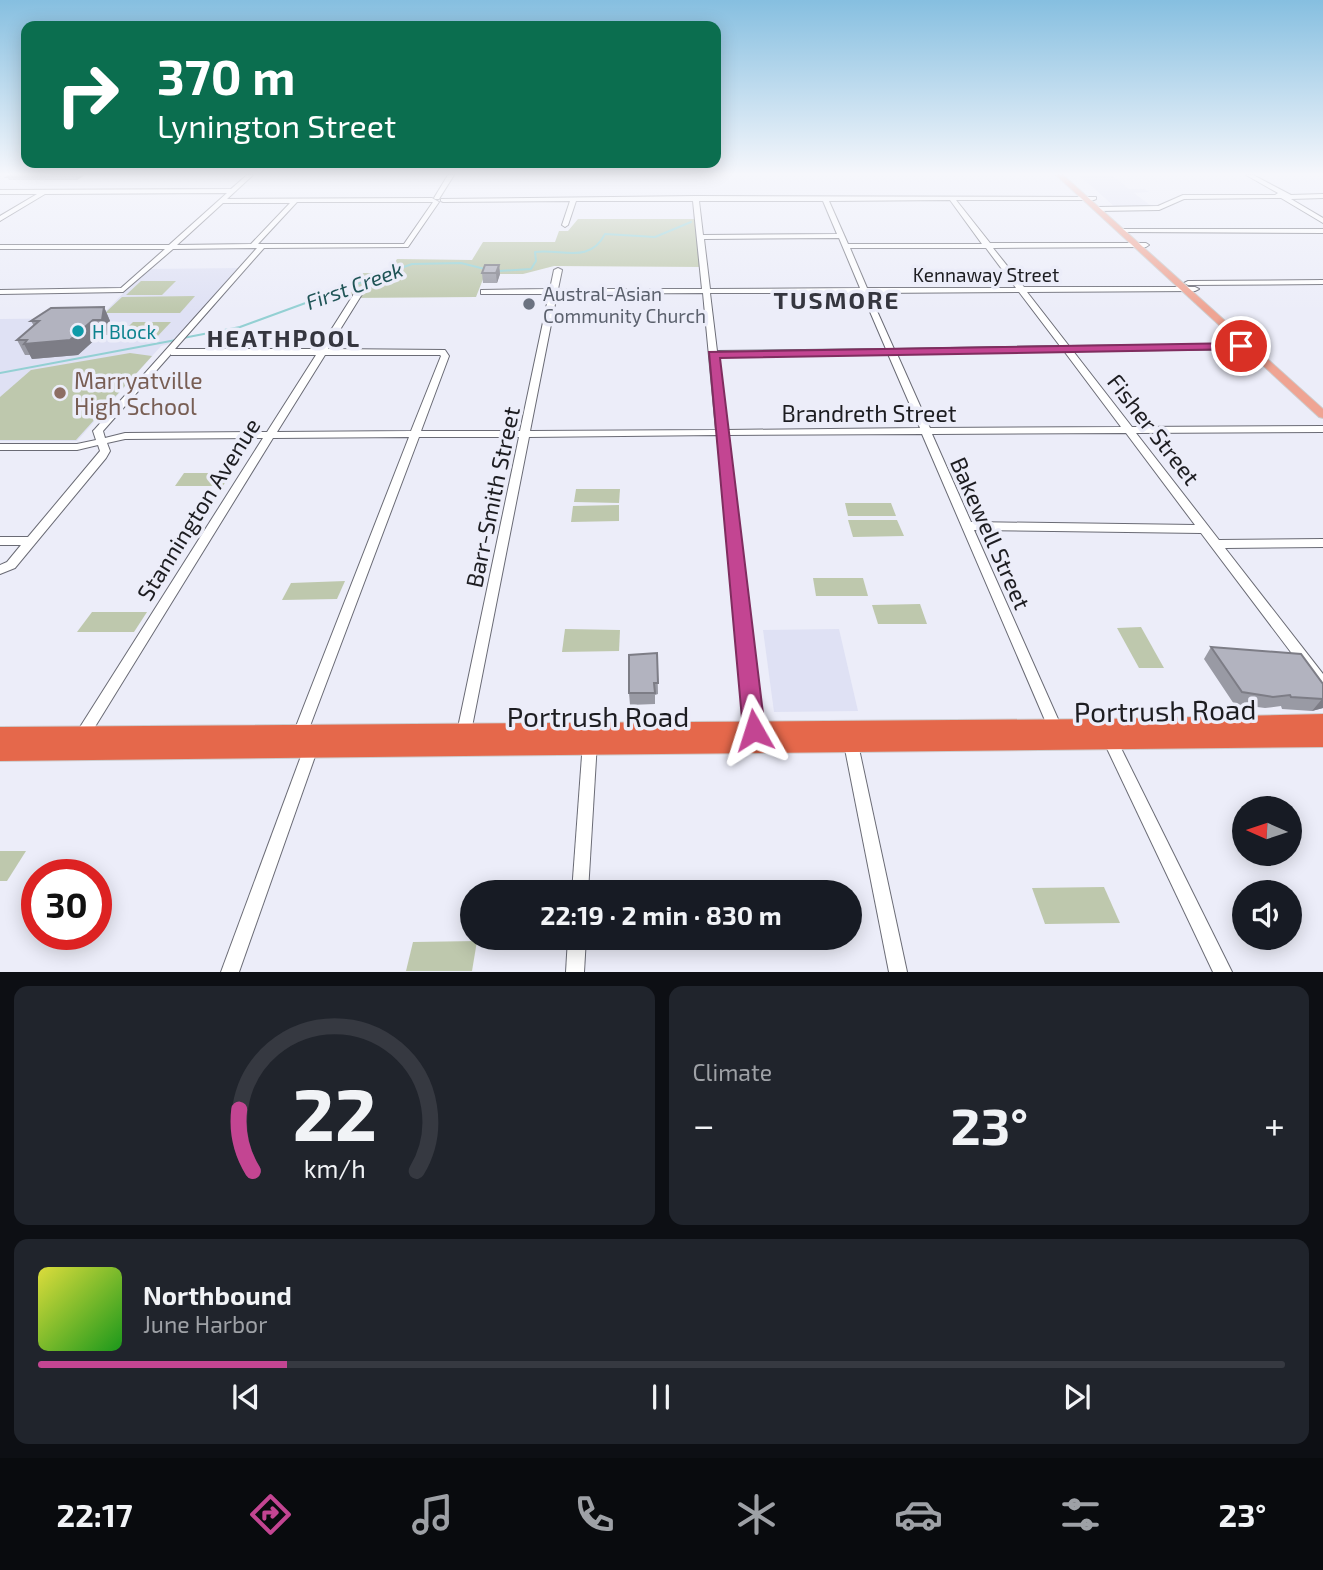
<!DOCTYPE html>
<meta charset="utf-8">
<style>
:root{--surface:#171b24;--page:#20242c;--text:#f1f3f6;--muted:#9ea1a6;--line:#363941;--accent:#c34592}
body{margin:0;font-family:"Exo 2",sans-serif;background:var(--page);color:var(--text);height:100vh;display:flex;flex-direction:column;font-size:26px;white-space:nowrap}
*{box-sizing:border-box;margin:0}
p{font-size:23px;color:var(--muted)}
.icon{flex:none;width:38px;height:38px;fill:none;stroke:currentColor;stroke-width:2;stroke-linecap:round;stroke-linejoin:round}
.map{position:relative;height:972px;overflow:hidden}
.drawer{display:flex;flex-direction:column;gap:14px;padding:14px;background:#0d0f14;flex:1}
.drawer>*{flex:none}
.hud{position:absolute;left:21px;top:21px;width:700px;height:147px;border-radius:14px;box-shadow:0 4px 18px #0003;background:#0b6e4f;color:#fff;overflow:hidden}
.needle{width:46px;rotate:273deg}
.buttons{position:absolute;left:1232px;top:796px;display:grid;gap:14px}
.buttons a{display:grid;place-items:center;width:70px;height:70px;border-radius:50%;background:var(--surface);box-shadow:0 4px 18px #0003;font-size:35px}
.speed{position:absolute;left:21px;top:859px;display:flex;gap:14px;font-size:35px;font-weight:700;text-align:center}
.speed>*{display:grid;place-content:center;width:91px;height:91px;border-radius:50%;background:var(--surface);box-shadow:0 4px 18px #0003;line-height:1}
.speed .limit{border:10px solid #d22;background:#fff;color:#111}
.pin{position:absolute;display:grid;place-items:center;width:60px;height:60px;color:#fff;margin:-30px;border:4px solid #fff;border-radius:50%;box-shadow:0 2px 7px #0007}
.me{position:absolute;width:77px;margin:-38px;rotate:354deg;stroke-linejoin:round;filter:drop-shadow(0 0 5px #0008)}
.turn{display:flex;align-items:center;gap:24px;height:147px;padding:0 21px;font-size:32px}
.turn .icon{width:91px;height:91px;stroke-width:2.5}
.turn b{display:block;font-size:49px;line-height:60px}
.big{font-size:52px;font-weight:700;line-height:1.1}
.drawer .card{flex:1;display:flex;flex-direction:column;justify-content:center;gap:10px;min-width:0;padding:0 24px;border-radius:14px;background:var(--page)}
.drawer .dial{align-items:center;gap:0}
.dial svg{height:182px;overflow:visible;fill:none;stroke:var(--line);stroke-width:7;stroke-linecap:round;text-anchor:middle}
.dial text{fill:var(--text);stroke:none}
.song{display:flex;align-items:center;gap:21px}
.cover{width:84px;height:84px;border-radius:10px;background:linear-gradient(135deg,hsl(60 70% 55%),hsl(120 70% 35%))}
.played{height:7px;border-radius:4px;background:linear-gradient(90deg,var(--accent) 20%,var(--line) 20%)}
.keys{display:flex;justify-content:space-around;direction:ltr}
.heat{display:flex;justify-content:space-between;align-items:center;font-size:38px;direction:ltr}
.drawer .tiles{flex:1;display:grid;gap:14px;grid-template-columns:1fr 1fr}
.card:last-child{grid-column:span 2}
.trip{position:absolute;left:460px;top:880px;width:402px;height:70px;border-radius:35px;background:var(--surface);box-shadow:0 4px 18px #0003;font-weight:700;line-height:70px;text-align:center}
.tabs{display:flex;height:112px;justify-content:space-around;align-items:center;background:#090b0e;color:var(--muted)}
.tabs .icon{width:49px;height:49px}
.tabs .selected{color:var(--accent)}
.tabs b{font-size:32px;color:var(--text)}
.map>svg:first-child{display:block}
.built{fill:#dfe1f4}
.green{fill:#bec8ad}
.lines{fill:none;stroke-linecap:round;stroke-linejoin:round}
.stream{stroke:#93d0d3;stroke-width:2}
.minor-casing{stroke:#6a6b75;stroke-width:2}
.major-casing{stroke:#cdcdce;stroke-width:2}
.highway-casing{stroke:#cdcdce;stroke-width:2}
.minor{fill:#fff;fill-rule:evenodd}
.major{fill:#efa493;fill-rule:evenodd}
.highway{fill:#e5684b;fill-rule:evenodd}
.wall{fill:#999aa4}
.shaded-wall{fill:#7d7d86}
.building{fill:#b2b3bf;stroke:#7d7d86;stroke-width:2}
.route{fill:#c34592;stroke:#7f2d5f;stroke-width:2}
.worship-dot{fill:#6b7280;stroke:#ecedf9;stroke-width:2.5}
.culture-dot{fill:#0f9aa8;stroke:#ecedf9;stroke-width:2.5}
.education-dot{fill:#8d6e63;stroke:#ecedf9;stroke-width:2.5}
.labels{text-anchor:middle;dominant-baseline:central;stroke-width:7;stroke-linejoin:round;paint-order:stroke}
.far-street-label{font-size:19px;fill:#1d1d21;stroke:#ecedf9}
.far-worship-label{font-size:19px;fill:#5b616d;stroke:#ecedf9;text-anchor:start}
.far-culture-label{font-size:19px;fill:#0d838f;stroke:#ecedf9;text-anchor:start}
.far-water-label{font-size:21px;font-style:italic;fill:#1f5456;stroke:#ecedf9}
.education-label{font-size:23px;fill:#785e54;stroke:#ecedf9;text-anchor:start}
.street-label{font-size:23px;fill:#1d1d21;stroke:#ecedf9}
.far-district-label{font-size:24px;font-weight:bold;letter-spacing:2px;fill:#35363f;stroke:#ecedf9}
.near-street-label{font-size:28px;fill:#1d1d21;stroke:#ecedf9}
</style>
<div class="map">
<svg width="1323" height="972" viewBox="0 0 1323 972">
<rect width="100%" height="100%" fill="#ecedf9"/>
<g class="built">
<path d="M1083,176H1113L1129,189H1144L1149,192L1134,193L1151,206H1114L1081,177Z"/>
<path d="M244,268L181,341L161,346L77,441H0V319L99,318L147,269Z"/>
<path d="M839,629L858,711L774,712L763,630Z"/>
</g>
<g class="green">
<path d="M578,219H698L704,267L554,266L523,274H485L476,297L347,298L363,273H388L397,259L472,260L483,242H555L559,231H568Z"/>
<path d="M141,281H176L162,295H126Z"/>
<path d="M195,296L180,313H105L122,297Z"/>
<path d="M133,322H171L154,340L114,341Z"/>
<path d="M130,353L152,356L76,440H0V397L31,370Z"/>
<path d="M184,473H231L223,486H175Z"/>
<path d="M576,489H620L619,503L574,502Z"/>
<path d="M845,503H891L896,516H848Z"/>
<path d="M619,505V521L571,522L573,506Z"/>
<path d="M848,520H897L904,536L853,537Z"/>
<path d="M813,578H863L868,596H816Z"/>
<path d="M345,581L337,599L282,600L291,583Z"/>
<path d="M920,604L927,624H878L872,605Z"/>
<path d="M92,612H147L134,632H77Z"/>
<path d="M1141,627L1164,668H1139L1117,628Z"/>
<path d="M565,629L620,630L619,651L562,652Z"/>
<path d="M0,851H26L7,881H0Z"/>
<path d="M1104,887L1120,923L1045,924L1032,888Z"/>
<path d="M477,941L472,971H406L413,942Z"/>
</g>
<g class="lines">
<g class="stream">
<path d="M498,271L531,269L536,261L535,252C561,248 589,265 605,234L655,237L691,222"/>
<path d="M183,338L240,327L412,264L461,263L485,269"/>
<path d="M0,373L176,340"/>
</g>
<defs>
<g id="minor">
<path d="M247,175H253L227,199L432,198L439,202L408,247L264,248L175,349H319L357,289H363L364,291L328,349L445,350L449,356L421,431H520L549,294H481V290L550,289L554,270L558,268L562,270L558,289H702L693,201H576L568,225L565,227L562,225L570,201L443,202L441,201V199L696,196L1096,197V199L1094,200H956L990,243H1146L1149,245L1146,247L993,248L1024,287H1195L1199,289L1195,291L1027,292L1069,346L1263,344V348L1260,349L1073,351L1132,427L1323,426V432L1136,433L1219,540L1323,539V547L1225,548L1323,674V690L1318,688L1201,533L974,530L1062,728L1060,732L1055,734L1050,732L922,434L727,435L761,735L759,739L754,741L749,739L747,735L717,435L529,437L470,737L468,741L463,743L458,741L456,737L519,437H419L307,734L305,738L300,740L295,738L293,734L409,437L273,438L85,743L80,745L75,743L73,739L75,735L263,438L125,439L107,443L110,451L106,458L15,568L0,574V565L7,562L21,545H0V537H28L100,451L98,445L77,450H0V444H77L96,440L93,431L95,429L257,248L173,249L123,292L0,294V290L121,288L165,249H0V245H169L227,193L45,194L0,221V216L37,194H0V190L231,189ZM950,200L982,244H848L829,201ZM699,201H823L837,234L703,235ZM297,202H433L404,244H258ZM223,203H290L251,244L177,245ZM839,238L860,288L710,289L704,239ZM850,248H986L1016,288H867ZM1019,292L1060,346L894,349L869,293ZM703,293L716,430L530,431L557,294ZM710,293H862L886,349L717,351ZM1064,351L1121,427L930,428L897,354ZM171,354V355H316L267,432L125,433L105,438L103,431ZM888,354L920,428L726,430L717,356ZM325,355H440L441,356L411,431L277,432ZM1126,433L1195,525L971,522L932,434Z"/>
<path d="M448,175H454L439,199H435L434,198Z"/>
<path d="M1246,175H1253L1291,195L1323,194V198L1291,199L1323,218V223L1281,198L1184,199L1159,210L1098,211L1095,209L1098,207L1158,206L1183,195H1275L1278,193Z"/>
<path d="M1122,229H1323V233L1120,232L1119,231Z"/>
<path d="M1323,280V284L1188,285L1184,283L1188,281Z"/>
<path d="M1109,732L1114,734L1232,972H1213L1102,738L1104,734Z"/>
<path d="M590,736L595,738L597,742L588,892H572L583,742L585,738Z"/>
<path d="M851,738L856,740L858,744L907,972H889L844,744L846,740Z"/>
<path d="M311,742L316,744L318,748L239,972H221L304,748L306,744Z"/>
<path d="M568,938H586L584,972H566Z"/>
</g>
<path id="major" d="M1056,175H1063L1323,409V418L1319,417Z"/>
<path id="highway" d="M1323,714V747L0,761V727L1104,719Z"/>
</defs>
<use href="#minor" class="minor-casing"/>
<use href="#major" class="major-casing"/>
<use href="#highway" class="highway-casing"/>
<use href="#minor" class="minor"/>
<use href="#major" class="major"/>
<use href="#highway" class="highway"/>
</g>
<g class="wall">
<path d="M10,175H85L77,180H9L7,177Z"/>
<path d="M499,265L500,274L497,283H483L482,273Z"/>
<path d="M104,307L110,321L108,335H100L78,355L32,359L30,355H25L17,340L34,326L31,321Z"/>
<path d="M1211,647L1323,684V708L1312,711L1282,709L1281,706L1265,708L1234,704L1204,659Z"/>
<path d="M657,653L658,694L655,695V704L630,705L629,693Z"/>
</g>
<g class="shaded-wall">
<path d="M78,175H85L77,180L76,176Z"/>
<path d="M499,265L500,274L497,283L496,273Z"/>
<path d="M104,307L110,321L108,335L102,320Z"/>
<path d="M93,320L100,335L78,355L32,359L24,344Z"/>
<path d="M1322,699H1323V708L1312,711Z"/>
</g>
<g class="building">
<path d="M10,175H78L76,176L7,177Z"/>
<path d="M485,265H499L496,273H482Z"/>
<path d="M104,307L102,320H93L70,340L24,344L27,340H17L39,321H31L51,308Z"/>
<path d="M1211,647L1301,654L1323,684V699L1291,697L1290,695L1273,697L1242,692Z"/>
<path d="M657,653L658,683H654L655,693H629V655Z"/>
</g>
<linearGradient id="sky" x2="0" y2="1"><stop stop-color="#86bfe0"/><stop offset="0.56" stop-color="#f6f7fc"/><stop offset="1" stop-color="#f6f7fc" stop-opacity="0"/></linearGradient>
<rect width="1323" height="311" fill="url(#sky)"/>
<path class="route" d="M1241,343L1247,346L1245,349L720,358L765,730L762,736L754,739L746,736L743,730L709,352Z"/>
<circle class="worship-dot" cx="529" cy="304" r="7"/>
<circle class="culture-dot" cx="78" cy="331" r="7"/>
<circle class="education-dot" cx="60" cy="393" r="7"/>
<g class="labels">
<g class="far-street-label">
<text x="986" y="274">Kennaway Street</text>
</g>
<g class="far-worship-label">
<text x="543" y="293">Austral-Asian<tspan x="543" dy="22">Community Church</tspan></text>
</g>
<g class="far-culture-label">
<text x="92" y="331">H Block</text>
</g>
<g class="far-water-label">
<text transform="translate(354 285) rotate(-20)">First Creek</text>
</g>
<g class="education-label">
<text x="74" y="380">Marryatville<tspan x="74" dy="26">High School</tspan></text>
</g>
<g class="street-label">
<text x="869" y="413">Brandreth Street</text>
<text transform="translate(1154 429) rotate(52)">Fisher Street</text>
<text transform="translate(492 497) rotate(-78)">Barr-Smith Street</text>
<text transform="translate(198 509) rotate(-58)">Stannington Avenue</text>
<text transform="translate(991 533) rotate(66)">Bakewell Street</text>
</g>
<g class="far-district-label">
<text x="837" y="299">TUSMORE</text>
<text x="284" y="337">HEATHPOOL</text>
</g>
<g class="near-street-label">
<text transform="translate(1165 710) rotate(-1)">Portrush Road</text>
<text x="598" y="716">Portrush Road</text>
</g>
</g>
</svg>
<div class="buttons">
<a><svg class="needle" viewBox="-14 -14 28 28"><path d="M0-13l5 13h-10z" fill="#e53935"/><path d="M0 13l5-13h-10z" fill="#9ea1a6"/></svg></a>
<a><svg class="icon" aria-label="sound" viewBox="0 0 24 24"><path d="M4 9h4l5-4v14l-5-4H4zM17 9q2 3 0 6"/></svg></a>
</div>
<div class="speed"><div class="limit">30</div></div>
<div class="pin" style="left:1241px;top:346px;background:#d93025"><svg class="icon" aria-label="arrive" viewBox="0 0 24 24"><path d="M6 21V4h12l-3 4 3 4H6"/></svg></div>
<svg class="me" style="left:754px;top:730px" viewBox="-20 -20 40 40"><path d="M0-17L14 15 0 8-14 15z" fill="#c34592" stroke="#fff" stroke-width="4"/></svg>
<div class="trip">22:19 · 2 min · 830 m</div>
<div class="hud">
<div class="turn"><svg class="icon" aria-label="right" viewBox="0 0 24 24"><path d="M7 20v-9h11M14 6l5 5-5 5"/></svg><div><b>370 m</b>Lynington Street</div></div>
</div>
</div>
<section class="drawer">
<div class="tiles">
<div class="card dial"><svg viewBox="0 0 100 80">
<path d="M14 69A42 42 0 1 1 86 69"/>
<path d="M14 69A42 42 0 0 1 8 42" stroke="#c34592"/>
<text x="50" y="56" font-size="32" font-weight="700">22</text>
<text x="50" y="72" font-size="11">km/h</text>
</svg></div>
<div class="card"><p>Climate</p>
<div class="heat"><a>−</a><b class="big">23°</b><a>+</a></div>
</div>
<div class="card">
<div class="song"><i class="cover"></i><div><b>Northbound</b><p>June Harbor</p></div></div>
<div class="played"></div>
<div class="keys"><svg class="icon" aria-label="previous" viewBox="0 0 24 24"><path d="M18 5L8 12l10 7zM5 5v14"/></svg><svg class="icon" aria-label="pause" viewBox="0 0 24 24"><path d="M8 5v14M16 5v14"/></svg><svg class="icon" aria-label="next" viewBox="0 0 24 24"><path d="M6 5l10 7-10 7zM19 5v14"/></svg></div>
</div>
</div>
</section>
<nav class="tabs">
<b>22:17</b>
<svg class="icon selected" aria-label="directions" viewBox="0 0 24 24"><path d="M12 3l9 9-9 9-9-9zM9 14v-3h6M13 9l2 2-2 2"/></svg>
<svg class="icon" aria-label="music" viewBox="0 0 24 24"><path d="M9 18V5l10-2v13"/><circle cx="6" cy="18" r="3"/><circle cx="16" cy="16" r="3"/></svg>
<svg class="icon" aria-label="phone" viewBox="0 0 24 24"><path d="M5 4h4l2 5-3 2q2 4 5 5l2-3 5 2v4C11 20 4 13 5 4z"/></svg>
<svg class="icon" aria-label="climate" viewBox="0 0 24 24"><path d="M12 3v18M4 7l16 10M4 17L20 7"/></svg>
<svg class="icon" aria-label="car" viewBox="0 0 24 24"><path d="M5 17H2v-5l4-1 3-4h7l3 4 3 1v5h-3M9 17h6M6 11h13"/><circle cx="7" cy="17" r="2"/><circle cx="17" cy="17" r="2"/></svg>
<svg class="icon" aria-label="filters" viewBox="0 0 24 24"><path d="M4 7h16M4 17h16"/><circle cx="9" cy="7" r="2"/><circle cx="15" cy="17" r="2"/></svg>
<b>23°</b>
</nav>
